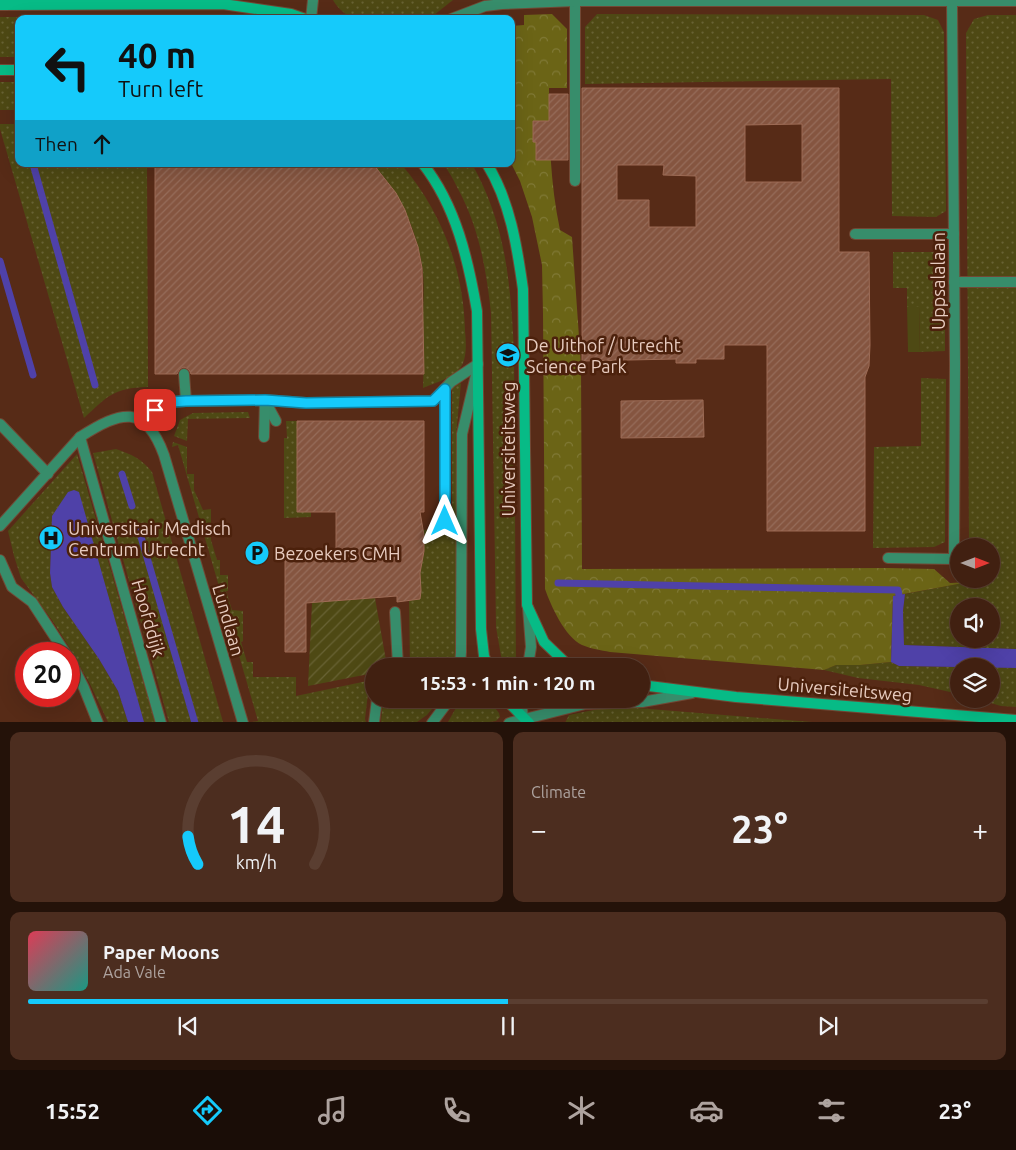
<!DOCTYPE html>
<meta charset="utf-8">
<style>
:root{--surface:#412011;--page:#4c2d1f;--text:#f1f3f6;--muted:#aea39f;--line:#5a3e31;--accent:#15cafb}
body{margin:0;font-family:Ubuntu,sans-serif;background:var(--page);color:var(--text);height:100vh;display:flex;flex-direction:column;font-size:19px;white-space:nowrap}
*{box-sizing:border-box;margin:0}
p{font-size:16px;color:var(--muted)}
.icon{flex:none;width:28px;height:28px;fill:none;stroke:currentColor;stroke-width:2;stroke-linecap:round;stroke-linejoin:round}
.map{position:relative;height:722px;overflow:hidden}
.sheet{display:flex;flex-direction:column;gap:10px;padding:10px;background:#241209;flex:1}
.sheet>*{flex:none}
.top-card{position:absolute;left:15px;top:15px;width:500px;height:152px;border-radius:10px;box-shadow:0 5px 20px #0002,0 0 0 1px var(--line);background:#15cafb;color:#111;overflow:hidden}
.needle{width:32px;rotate:90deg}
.controls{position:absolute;left:950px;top:538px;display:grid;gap:10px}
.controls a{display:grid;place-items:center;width:50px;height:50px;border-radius:50%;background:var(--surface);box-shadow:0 5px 20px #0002,0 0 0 1px var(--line);font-size:25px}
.speed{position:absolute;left:15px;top:642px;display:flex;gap:10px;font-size:25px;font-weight:700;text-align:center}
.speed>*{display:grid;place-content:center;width:65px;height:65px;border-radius:50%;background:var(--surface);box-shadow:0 5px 20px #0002,0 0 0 1px var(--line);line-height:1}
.speed .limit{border:8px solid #d22;background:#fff;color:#111}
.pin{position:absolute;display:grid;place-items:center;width:42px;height:42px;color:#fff;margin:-21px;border-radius:10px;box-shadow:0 2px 8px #0006}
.me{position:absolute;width:55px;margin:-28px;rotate:0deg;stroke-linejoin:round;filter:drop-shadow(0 0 4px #0008)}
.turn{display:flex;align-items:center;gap:18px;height:105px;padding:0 20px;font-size:22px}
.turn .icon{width:65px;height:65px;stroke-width:2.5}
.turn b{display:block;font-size:35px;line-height:42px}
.then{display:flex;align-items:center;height:48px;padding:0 20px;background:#0003;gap:10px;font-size:19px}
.big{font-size:38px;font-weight:600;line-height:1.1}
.sheet .widget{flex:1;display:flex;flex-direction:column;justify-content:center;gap:8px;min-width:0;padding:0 18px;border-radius:10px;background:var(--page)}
.sheet .dial{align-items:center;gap:0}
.dial svg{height:130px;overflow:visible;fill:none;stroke:var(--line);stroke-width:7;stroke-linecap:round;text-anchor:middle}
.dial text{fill:var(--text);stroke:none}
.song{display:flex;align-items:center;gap:15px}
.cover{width:60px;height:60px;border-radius:8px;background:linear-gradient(135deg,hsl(350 70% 55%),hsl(170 70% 35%))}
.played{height:5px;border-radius:2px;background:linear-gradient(90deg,var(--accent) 50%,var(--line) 50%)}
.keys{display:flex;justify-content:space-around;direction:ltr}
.heat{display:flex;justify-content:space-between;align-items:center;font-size:28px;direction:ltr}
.sheet .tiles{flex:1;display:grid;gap:10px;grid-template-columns:1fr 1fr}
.widget:last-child{grid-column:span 2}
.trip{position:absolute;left:365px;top:658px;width:285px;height:50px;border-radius:25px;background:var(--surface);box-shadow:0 5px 20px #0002,0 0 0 1px var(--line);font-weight:600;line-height:50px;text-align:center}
.dock{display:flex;height:80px;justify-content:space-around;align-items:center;background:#1a0d07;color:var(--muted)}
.dock .icon{width:35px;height:35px}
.dock .current{color:var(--accent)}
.dock b{font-size:22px;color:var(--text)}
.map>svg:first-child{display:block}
.grass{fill:url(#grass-dots);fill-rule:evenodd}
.forest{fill:url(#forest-crowns)}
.garden{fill:url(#garden-furrows)}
.pitch{fill:#4e4914}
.water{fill:#4f41a8}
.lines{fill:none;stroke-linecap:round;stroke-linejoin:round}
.stream{stroke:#4f41a8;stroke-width:7}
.building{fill:url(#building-hatch);stroke:#9d6b55;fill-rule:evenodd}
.service-casing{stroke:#714835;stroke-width:12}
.minor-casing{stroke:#714835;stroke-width:12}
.secondary-casing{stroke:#714835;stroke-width:12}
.service{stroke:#378d6b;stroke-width:10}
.minor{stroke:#378d6b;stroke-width:10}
.secondary{stroke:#07bb86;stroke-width:10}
.route-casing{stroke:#0e83a3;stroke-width:12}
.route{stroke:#15cafb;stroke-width:9}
.labels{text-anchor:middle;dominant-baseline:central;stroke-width:5;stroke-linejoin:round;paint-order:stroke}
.street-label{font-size:18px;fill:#e7cbbf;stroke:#4c210c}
.poi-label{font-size:18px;fill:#e7cbbf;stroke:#4c210c;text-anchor:start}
</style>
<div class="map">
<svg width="1016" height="723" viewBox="0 0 1016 723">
<defs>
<pattern id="grass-dots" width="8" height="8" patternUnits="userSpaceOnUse" patternTransform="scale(1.25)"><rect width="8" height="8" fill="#4e4914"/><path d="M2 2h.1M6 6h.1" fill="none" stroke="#686234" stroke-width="1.8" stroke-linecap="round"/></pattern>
<pattern id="forest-crowns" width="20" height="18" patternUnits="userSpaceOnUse" patternTransform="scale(1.25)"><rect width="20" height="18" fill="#6b6416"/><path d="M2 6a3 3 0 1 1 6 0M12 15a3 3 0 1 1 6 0" fill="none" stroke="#807936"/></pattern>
<pattern id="garden-furrows" width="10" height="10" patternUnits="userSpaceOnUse" patternTransform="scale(1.25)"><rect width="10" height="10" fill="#4e4914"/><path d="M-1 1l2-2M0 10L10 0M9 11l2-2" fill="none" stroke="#686234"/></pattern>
<pattern id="building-hatch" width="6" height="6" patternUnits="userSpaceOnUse" patternTransform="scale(1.25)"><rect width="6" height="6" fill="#855540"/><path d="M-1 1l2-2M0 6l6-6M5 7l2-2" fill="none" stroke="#966c5a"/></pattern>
</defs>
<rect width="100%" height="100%" fill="#572b17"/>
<g class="grass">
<path d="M333,0H453L429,19H354C345,14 338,9 333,0Z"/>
<path d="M597,14L924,15L938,20L944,32L946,211L936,217L892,216L891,79L585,84V27Z"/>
<path d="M988,15H1016V649L904,645L903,611L905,594L969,582V579H991V546H969L966,33L974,19ZM959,606H991V639H959Z"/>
<path d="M0,17H231L241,19H19V57H0Z"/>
<rect x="0" y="82" width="19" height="28"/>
<path d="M0,124H19V164H147L148,387C113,388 108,396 84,418L0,129Z"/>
<path d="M373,164H401C441,210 464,270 465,331C466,341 467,356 462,365C456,377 435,383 423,388C424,365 423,342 423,319C423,302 425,283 422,266C416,227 399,193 373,164Z"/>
<path d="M443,164H472C506,224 511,286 514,353L516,666H505L501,656L496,627L491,313C486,268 479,227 457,187C453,179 449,171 443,164Z"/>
<path d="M893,252H933L945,260V351L920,352L919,307H907V288H893Z"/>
<path d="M921,378L946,379L945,542L934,547L873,548L874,447L921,446Z"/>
<path d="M461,383L456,435L457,614L455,662L454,666H410L409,600L419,597L421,595L420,573L424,551L423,530L452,528V387Z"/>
<path d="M248,412L250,418L188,419L187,441L174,436L180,420L193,413Z"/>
<path d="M286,421H297V512H311V517L284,518V438H287Z"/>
<path d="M173,442L187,447V474H194V490L203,510L211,509V540L217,560H220V575H228V591H226L232,610L243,611V641L241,642L247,662H253V677H296V696L367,681L369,685L365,719L366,722H252L258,721L178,445L172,447Z"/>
<path d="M116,449C131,454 142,459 152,472L223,722H169L93,453Z"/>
<path d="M77,454L155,722H144L52,516L50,573L52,587L63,607L99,659L118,691L128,722H108L90,684L69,647L54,623L21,578L14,556L8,531Z"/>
<path d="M891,662L899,666L959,667V694L919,685L858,678L824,670L836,665H860Z"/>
<path d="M991,667L1016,668V707L1001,706L977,699H991Z"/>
<path d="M383,699H440L427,715L417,722H381Z"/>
<path d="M461,699H488L499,713L500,717L496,721L489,722H448Z"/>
<path d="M613,706L812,722L565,723L569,715Z"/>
</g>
<path class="forest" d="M552,14L567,29V88H549C549,136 550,183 560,230L572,237L581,365L582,569L888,568L934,569L950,583L969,582L893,596L891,662L860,665H836L824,670L610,652C601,650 591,649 582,645C565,637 551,606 545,589L543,314L542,265L532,217L520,181L512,165L511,26L524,25V15Z"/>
<path class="garden" d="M313,582L337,601L375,598L387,666H374V673L308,686Z"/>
<path class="pitch" d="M907,307H919L920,352H908Z"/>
<g class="water">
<path d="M74,490L79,492L144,722H128L118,691L99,659L63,607L52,587L50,573L52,516L68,492Z"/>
<path d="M905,594L903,611L904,645L1016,649V668L899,666L891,662L893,596Z"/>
</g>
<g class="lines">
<g class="stream">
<path d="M33,164L95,385"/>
<path d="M0,261L33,375"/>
<path d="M122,474L132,506"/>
<path d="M139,530L195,723"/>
<path d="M558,583L898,590L899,595"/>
</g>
</g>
<g class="building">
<path d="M582,88H839V252H869L870,345L869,366L865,377V531H767V345H724V359H696V363H676V359L582,361ZM802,124V182H745V125ZM617,165H664L663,175L696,176V227H649V200H617Z"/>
<path d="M549,94H568V160H536V142H533V121H549Z"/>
<path d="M155,164H373L396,193L405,210L418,247L422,268L424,374H191L189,370L184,367L180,369L177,374H155Z"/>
<path d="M703,400L704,437L621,438V401Z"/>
<path d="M297,421H424V512H420L424,535V551L420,573L421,591L420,599L397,602V596L306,603V652H285V551H336V512H297Z"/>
</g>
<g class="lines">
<defs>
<g id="service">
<path d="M575,1V181"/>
<path d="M311,19L313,0"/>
<path d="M855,234H954"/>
<path d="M954,282H1016"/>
<path d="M184,374L186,401"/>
<path d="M445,389V521"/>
<path d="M265,401L276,421"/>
<path d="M140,419L171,402L186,401L265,400L306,403L433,401L451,382L478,364"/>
<path d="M0,424L48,474"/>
<path d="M264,437L265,400"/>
<path d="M0,526L80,437"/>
<path d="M888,558L954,559"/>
<path d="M0,560L12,587L32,602L66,654"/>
<path d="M395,612L398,666"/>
<path d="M69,658L84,688L98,723"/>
<path d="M374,723L377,699"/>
</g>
<g id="minor">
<path d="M952,2L955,364L954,559"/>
<path d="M451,19L485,6L502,4L575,1H1016"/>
<path d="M528,608L531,647L528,666"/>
<path d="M460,666L461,652L462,434L476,375"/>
<path d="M521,699L523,718"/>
<path d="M161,723L80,437C121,411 145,403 164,455L243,723"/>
<path d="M432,723L450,699"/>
<path d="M509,723L585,704L642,702L692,693"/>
</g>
<g id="secondary">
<path d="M0,5L223,4L291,14L305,19"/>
<path d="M0,70H19"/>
<path d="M423,164C456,206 468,259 477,311L481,629L484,656L488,666"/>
<path d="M487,164C510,201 517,246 523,289L527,605L544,642L569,666"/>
<path d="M641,685L736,697L1016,720"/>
<path d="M505,699L529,723"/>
</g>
</defs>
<use href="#service" class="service-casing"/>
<use href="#minor" class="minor-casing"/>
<use href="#secondary" class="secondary-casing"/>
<use href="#service" class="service"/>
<use href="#minor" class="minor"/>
<use href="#secondary" class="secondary"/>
</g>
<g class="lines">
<defs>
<path id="route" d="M155,410L171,402L186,401L265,400L306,403L433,401L445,389V521"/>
</defs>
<use href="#route" class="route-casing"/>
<use href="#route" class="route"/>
</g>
<defs>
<symbol id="university-disc" viewBox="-11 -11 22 22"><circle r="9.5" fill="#15cafb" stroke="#4c210c"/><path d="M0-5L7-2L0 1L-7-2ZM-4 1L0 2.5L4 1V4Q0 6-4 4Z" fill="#111"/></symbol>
<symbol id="hospital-disc" viewBox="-11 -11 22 22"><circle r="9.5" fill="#15cafb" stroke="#4c210c"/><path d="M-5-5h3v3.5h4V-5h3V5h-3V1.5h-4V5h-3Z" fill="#111"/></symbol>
<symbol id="parking-disc" viewBox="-11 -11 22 22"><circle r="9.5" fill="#15cafb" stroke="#4c210c"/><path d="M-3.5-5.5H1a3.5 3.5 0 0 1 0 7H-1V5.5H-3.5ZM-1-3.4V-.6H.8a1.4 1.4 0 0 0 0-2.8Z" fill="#111"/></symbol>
</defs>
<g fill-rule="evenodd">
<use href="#university-disc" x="494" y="341" width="28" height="28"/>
<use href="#hospital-disc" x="37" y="524" width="28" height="28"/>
<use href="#parking-disc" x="243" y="539" width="28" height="28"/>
</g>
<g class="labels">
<g class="street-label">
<text transform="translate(938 281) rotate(-90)">Uppsalalaan</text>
<text transform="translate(508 449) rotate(-90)">Universiteitsweg</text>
<text transform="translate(149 618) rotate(74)">Hoofddijk</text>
<text transform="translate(229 620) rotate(74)">Lundlaan</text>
<text transform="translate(845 689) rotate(5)">Universiteitsweg</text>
</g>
<g class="poi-label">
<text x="526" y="345">De Uithof / Utrecht<tspan x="526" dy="21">Science Park</tspan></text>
<text x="68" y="528">Universitair Medisch<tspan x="68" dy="21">Centrum Utrecht</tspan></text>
<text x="274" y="553">Bezoekers CMH</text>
</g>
</g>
</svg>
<div class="controls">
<a><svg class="needle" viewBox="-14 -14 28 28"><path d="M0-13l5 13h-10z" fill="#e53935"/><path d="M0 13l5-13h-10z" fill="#aea39f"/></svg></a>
<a><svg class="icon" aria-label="sound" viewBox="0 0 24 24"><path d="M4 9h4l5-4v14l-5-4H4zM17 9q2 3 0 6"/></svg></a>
<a><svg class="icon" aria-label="layers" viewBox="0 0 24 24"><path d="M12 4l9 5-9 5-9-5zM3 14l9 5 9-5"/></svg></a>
</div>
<div class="speed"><div class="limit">20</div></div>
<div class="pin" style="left:155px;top:410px;background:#d93025"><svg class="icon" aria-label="arrive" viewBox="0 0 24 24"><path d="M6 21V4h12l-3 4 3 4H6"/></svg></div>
<svg class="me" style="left:445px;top:521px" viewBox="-20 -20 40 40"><path d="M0-17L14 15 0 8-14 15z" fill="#15cafb" stroke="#fff" stroke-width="4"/></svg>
<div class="trip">15:53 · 1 min · 120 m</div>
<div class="top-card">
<div class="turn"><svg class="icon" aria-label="left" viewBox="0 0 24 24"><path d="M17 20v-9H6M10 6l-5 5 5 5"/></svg><div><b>40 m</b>Turn left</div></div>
<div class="then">Then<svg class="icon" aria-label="ahead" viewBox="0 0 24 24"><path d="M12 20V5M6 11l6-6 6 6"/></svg></div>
</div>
</div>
<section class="sheet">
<div class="tiles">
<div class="widget dial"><svg viewBox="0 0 100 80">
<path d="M14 69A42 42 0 1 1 86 69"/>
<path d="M14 69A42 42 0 0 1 8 52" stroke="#15cafb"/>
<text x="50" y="56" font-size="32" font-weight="700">14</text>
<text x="50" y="72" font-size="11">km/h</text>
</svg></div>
<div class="widget"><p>Climate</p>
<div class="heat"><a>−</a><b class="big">23°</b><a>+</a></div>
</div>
<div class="widget">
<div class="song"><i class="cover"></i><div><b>Paper Moons</b><p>Ada Vale</p></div></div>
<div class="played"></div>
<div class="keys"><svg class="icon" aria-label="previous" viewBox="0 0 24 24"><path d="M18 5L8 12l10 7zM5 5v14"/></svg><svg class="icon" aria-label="pause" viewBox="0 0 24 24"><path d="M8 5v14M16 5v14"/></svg><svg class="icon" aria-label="next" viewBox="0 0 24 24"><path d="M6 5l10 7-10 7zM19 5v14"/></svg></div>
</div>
</div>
</section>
<nav class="dock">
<b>15:52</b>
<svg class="icon current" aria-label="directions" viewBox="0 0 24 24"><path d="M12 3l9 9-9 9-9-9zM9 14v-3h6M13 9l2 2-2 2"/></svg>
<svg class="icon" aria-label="music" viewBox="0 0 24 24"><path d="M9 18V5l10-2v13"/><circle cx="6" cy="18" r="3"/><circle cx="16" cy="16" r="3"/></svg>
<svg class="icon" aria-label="phone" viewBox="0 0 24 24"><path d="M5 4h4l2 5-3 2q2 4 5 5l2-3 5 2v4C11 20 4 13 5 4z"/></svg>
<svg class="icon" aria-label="climate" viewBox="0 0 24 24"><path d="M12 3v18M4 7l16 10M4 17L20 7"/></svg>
<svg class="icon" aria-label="car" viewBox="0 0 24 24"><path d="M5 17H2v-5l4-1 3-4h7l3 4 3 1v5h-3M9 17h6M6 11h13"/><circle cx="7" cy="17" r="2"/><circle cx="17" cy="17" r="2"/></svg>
<svg class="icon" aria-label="filters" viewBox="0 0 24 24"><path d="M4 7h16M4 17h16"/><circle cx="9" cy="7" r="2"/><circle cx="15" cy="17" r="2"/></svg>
<b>23°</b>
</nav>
